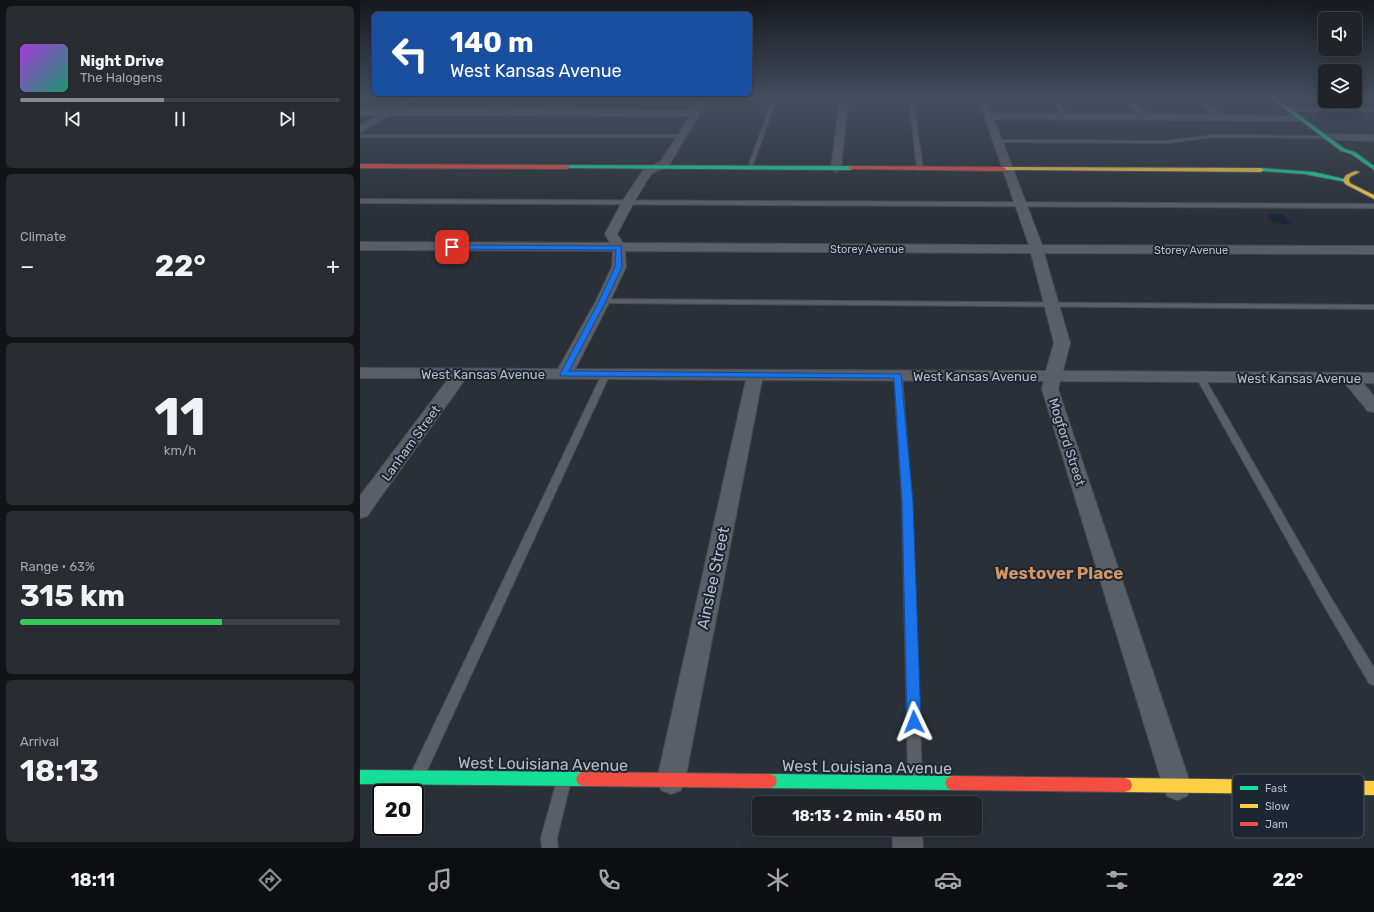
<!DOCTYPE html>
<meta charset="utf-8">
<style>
:root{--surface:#20242a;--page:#282c32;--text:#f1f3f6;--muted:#a2a4a8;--line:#3d4147;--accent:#848b96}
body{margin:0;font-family:Rubik,sans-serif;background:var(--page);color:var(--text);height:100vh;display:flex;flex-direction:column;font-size:15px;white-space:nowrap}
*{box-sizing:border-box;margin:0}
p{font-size:13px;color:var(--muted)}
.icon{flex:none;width:22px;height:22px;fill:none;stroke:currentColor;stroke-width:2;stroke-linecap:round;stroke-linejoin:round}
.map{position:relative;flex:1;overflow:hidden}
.side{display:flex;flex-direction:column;gap:6px;padding:6px;background:#121417;width:360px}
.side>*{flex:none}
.guide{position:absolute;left:12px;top:12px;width:380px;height:84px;border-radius:6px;box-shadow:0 4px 16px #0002,0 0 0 1px var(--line);background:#1a4fa0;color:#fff;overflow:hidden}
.buttons{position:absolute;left:958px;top:12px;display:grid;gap:8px}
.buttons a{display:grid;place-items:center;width:44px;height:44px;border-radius:6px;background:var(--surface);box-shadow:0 4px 16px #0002,0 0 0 1px var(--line);font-size:20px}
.speed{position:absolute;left:12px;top:784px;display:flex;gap:8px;font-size:20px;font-weight:700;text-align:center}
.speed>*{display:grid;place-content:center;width:52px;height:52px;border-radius:50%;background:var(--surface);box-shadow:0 4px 16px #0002,0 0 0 1px var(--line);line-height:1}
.speed .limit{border:2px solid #111;border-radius:6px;background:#fff;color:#111}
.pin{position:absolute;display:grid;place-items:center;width:34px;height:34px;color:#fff;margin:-17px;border-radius:8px;box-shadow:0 2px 6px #0006}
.me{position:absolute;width:44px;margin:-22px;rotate:358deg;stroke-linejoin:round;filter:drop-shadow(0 0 3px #0008)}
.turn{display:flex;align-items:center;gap:14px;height:84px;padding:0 12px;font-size:18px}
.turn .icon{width:52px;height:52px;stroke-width:2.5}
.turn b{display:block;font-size:28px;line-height:34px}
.big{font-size:30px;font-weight:700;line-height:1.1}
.side .widget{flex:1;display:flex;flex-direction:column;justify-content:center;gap:6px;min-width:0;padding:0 14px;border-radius:6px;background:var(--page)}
.side .dial{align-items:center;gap:0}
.dial b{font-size:52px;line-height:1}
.song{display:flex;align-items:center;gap:12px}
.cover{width:48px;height:48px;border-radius:6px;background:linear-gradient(135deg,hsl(280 70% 55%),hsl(160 70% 35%))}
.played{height:4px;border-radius:2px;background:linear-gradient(90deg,var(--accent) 45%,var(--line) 45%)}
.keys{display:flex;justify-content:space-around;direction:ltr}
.heat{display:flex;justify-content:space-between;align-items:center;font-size:22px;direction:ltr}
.charge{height:6px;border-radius:3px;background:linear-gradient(90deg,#34c759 63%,var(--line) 0)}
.trip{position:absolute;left:392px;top:796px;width:230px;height:40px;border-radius:6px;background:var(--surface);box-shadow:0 4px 16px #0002,0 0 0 1px var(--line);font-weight:700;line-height:40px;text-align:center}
.dock{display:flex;height:64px;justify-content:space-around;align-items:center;background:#0d0e11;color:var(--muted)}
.dock .icon{width:28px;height:28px}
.dock .on{color:var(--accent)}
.dock b{font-size:18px;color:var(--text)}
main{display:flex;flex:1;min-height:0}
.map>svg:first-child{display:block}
.water{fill:#19273c}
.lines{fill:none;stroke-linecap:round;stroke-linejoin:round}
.lane-casing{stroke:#484c55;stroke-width:2}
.street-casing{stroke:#484c55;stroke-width:2}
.fast-casing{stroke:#484c55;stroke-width:2}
.slow-casing{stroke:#484c55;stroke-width:2}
.jam-casing{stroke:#484c55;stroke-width:2}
.lane{fill:#5a5e66;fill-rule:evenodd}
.street{fill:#5a5e66;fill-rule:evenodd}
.fast{fill:#16e098;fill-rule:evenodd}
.slow{fill:#ffcf43;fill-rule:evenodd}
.jam{fill:#f24e42;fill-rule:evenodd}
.route{fill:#1a73e8;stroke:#114b97}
.labels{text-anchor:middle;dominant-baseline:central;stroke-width:4;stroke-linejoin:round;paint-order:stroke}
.far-street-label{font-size:11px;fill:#b4bcc9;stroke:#1d2633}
.street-label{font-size:13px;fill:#b4bcc9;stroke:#1d2633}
.near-street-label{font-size:16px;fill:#b4bcc9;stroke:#1d2633}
.near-neighbourhood-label{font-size:17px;font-weight:bold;fill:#d59563;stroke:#1d2633}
.key{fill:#1d2633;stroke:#4a5360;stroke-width:1}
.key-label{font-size:11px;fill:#b4bcc9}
</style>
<main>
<section class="side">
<div class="widget">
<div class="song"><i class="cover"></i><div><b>Night Drive</b><p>The Halogens</p></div></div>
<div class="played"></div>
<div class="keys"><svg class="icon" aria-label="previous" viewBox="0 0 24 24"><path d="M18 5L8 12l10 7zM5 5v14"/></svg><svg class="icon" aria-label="pause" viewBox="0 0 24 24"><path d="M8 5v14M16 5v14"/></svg><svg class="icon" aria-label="next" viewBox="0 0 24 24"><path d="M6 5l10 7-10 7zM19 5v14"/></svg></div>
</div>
<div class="widget"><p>Climate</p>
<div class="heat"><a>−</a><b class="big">22°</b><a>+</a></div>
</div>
<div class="widget dial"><b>11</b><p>km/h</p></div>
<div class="widget"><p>Range · 63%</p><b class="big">315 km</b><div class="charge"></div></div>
<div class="widget"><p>Arrival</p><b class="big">18:13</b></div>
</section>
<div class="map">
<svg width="1014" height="848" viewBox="0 0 1014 848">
<rect width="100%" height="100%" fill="#2a3038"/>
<path class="water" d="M909,214H922L932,225L913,223L907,216H910Z"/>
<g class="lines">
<defs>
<g id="lane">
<path d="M413,98H417L392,168L387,169Z"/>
<path d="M549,98H553L563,169L560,171L557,169Z"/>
<path d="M693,98H697L707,117H703Z"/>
<path d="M836,98H841L861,116V118H857Z"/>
<path d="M929,109H1014V111H927Z"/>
<path d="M0,135H323L325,136L323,137H0Z"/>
<path d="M854,135L965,136L967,137L965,138L854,137L806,143L638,142L636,141L638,140L806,141Z"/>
<path d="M0,199L1014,204V208L0,203Z"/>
<path d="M240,299L1014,305V309L243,303H240Z"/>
<path d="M243,372H246L250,374L64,777L59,779L54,777L52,772L54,767Z"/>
<path d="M535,374H538L542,376L552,502L562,778L560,783L555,785L550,783L548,778L542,502L534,376Z"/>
<path d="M837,375H840L844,377L971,598L1014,668V685L1009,683L963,604L836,377Z"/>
<path d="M203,777L208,779L210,784L197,838L198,848H182L181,838L196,784L198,779Z"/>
</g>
<g id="street">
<path d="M45,98H55L39,109L333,110L341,98H349L309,165L291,174L274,202L257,234L263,243L669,245L618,98H626L632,113L776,114L764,98H773L786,114L942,116L944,118L939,121L634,119L682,245L1014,246V254L684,253L710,343L703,371L1014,373V383H1003L1014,396V412L1008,411L985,383L700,381L698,389L831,786L827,796L817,800L807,796L803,786L682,389L684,381L402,380L325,780L321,790L311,794L301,790L297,780L386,380L106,378L7,516L0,518V496L89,378H0V368L198,369L236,301L252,267L253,251L0,250V242L250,243L245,234L262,202L283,170L301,161L330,116L30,115L0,133V126L18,115H0V109H27ZM265,251L671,253L694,343L686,371L215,369L250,301L266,267Z"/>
<path d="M480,98H488L481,169L476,172L471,169Z"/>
<path d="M965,134L1014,135V141L962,139L960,137L962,135Z"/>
<path d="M532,829H562L563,848H533Z"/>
</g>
<g id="fast">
<path d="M911,98H916L985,149L995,152L1014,166V170L991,154L981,151Z"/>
<path d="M207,165L491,166L494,168L491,170L205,168V166Z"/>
<path d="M901,168L954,172L989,180L986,182L944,174L899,171V169Z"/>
<path d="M0,770L223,772L228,774L230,779L228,784L223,786L0,784Z"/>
<path d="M410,774L592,776L597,778L599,783L597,788L592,790L410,788L405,786L403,781L405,776Z"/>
</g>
<g id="slow">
<path d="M643,167L901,168L904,170L901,172L641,170L640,169Z"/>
<path d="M995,171L1000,172L990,177L989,180L990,183L1014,195V199L985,184L983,180L986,175Z"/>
<path d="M765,778L1014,781V795L765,792L760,790L758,785L760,780Z"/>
</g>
<g id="jam">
<path d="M0,164L207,165L210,167L207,169L0,168Z"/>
<path d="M491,166L643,167L646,169L643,171L489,169L488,168Z"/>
<path d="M223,772L410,774L415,776L417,781L415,786L410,788L223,786L218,784L216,779L218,774Z"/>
<path d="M592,776L765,778L770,780L772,785L770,790L765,792L592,790L587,788L585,783L587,778Z"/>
</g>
</defs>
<use href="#lane" class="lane-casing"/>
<use href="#street" class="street-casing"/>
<use href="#fast" class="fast-casing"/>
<use href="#slow" class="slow-casing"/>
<use href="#jam" class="jam-casing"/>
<use href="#lane" class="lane"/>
<use href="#street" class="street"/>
<use href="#fast" class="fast"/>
<use href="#slow" class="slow"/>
<use href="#jam" class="jam"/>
</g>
<linearGradient id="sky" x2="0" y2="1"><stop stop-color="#171a1f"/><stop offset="0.45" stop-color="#444e5e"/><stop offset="1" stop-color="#444e5e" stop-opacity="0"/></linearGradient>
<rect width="1014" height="217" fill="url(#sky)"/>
<path class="route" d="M89,245L261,246L262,267L246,301L209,371L541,374L553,502L561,722L559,726L554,728L549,726L547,722L542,502L534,378L201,376L200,374L239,301L255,267L256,250L92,249L89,248Z"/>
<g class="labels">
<g class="far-street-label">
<text x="507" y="249">Storey Avenue</text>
<text x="831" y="250">Storey Avenue</text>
</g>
<g class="street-label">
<text x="123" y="374">West Kansas Avenue</text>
<text x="615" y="376">West Kansas Avenue</text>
<text x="939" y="378">West Kansas Avenue</text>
<text transform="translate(707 442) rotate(72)">Mogford Street</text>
<text transform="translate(51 443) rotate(-54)">Lanham Street</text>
</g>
<g class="near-street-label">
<text transform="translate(353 578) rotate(-78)">Ainslee Street</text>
<text transform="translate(183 764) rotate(1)">West Louisiana Avenue</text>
<text transform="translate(507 767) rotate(1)">West Louisiana Avenue</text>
</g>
<g class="near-neighbourhood-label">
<text x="699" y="573">Westover Place</text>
</g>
</g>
<rect x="872" y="774" width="132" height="64" rx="6" class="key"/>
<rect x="880" y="786" width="18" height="4" fill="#16e098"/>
<rect x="880" y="804" width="18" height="4" fill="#ffcf43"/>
<rect x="880" y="822" width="18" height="4" fill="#f24e42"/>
<g class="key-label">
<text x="905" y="792">Fast</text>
<text x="905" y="810">Slow</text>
<text x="905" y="828">Jam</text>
</g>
</svg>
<div class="buttons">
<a><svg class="icon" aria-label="sound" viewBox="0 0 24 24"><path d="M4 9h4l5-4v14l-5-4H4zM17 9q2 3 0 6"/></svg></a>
<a><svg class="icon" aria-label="layers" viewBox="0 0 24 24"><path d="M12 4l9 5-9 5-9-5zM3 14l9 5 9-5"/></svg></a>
</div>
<div class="speed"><div class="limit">20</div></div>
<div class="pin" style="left:92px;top:247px;background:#d93025"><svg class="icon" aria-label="arrive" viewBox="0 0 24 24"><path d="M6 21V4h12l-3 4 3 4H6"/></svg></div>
<svg class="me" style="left:554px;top:722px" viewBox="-20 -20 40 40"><path d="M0-17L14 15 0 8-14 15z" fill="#1a73e8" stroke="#fff" stroke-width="4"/></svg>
<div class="trip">18:13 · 2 min · 450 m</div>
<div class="guide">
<div class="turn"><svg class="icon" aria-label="left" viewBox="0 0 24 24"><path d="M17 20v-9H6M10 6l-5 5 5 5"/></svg><div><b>140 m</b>West Kansas Avenue</div></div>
</div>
</div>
</main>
<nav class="dock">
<b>18:11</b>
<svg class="icon on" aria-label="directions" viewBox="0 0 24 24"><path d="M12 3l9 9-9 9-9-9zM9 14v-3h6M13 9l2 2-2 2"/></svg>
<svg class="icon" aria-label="music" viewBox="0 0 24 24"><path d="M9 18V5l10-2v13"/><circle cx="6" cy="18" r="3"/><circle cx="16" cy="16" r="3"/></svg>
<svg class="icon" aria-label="phone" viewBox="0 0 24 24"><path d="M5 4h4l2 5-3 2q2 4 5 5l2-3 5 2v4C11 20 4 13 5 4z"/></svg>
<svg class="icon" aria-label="climate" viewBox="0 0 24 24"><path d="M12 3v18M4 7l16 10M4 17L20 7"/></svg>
<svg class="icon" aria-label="car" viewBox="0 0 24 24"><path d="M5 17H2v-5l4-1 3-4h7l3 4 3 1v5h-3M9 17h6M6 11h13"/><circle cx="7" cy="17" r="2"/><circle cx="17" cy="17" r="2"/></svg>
<svg class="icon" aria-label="filters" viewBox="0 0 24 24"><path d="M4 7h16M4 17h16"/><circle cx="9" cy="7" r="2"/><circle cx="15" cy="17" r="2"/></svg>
<b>22°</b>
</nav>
